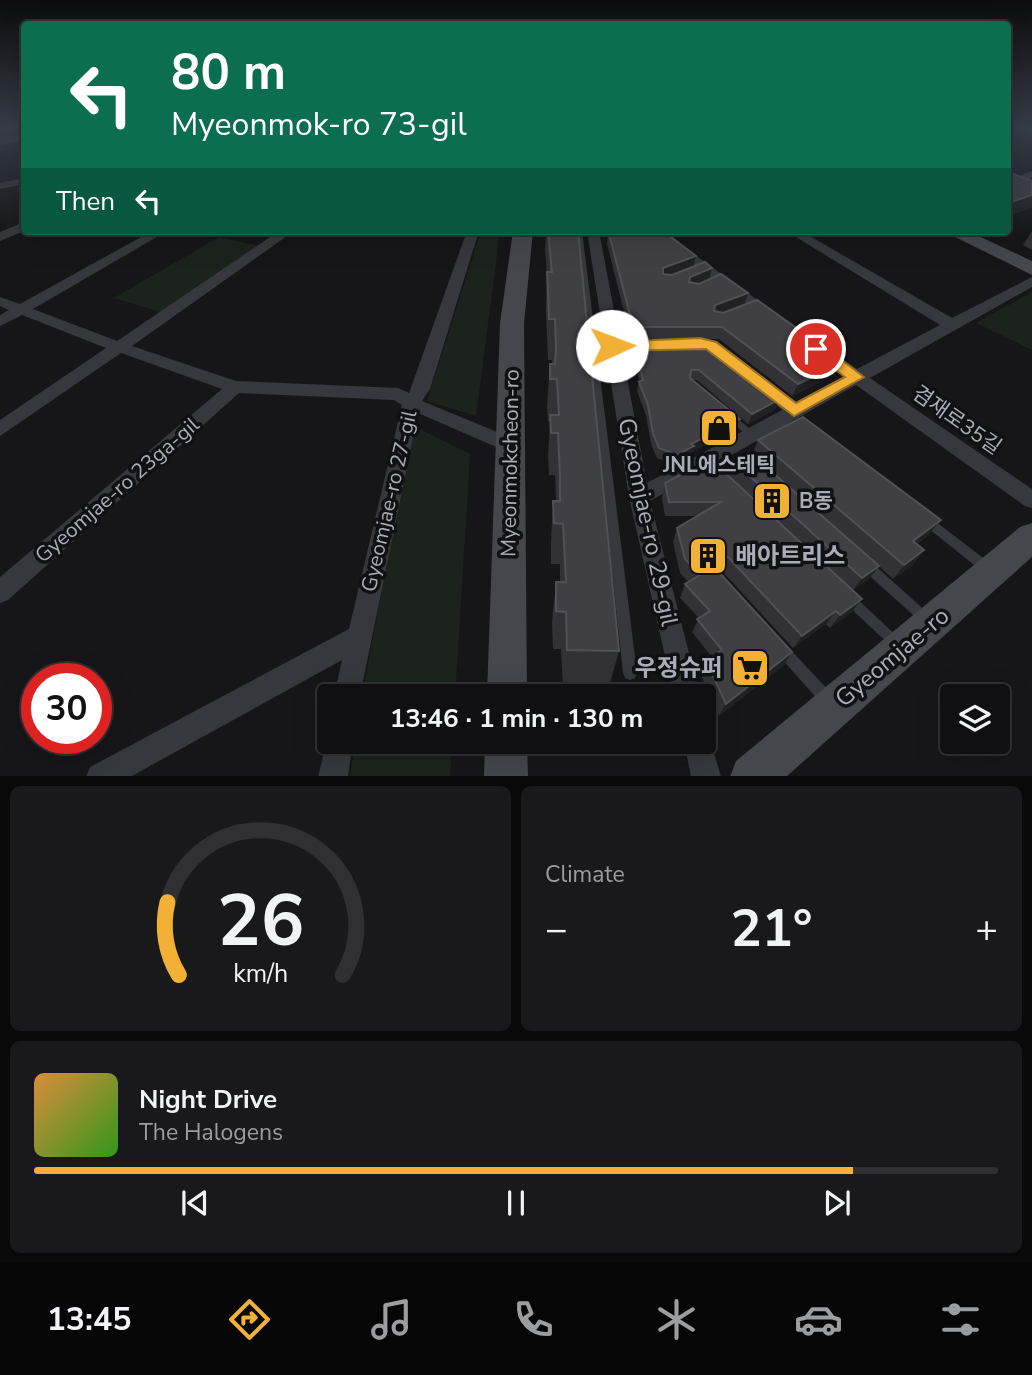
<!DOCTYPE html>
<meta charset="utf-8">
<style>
:root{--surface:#101012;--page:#19191b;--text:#f1f3f6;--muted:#9c9d9f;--line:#303032;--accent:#f2b134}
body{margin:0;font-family:"Nunito Sans","Noto Sans KR",sans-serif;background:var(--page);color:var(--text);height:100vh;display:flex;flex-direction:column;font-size:26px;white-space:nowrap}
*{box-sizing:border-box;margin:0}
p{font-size:23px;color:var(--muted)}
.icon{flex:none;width:38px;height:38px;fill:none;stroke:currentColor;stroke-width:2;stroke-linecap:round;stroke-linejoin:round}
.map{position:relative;height:776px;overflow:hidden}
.details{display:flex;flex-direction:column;gap:10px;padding:10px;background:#09090a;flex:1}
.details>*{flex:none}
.banner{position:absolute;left:21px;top:21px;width:990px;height:214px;border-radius:7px;box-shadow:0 7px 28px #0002,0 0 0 2px var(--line);background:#0b6e4f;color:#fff;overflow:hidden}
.controls{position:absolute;left:940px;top:684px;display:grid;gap:14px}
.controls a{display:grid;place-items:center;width:70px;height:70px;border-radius:7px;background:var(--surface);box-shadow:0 7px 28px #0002,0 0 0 2px var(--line);font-size:35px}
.speed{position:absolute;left:21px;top:663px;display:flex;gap:14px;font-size:35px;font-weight:700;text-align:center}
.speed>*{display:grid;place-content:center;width:91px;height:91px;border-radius:50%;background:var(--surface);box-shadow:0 7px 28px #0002,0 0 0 2px var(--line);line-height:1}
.speed .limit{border:10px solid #d22;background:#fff;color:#111}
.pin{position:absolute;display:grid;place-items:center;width:60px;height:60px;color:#fff;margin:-30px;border:4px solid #fff;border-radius:50%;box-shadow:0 2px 7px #0007}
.me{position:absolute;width:77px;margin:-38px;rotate:88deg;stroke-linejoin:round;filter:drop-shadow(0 0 5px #0008)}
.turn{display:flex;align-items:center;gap:24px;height:147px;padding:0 35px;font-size:32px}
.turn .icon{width:91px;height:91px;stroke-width:2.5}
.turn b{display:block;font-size:49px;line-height:60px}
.then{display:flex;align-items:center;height:66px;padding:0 35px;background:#0003;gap:14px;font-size:26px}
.big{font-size:52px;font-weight:700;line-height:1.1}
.details .card{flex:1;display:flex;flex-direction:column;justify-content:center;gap:10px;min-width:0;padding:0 24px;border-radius:10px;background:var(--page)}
.details .dial{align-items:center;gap:0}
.dial svg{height:182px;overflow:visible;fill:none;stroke:var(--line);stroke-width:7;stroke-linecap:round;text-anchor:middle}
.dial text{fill:var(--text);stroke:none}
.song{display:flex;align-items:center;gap:21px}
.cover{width:84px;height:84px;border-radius:10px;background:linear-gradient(135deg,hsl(30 70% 55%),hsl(110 70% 35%))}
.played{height:7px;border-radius:4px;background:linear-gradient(90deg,var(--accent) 85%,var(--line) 85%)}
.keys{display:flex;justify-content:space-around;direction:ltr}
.heat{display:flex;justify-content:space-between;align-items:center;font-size:38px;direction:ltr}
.details .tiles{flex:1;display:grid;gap:10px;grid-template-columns:1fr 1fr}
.card:last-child{grid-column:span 2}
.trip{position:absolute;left:317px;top:684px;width:399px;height:70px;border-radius:7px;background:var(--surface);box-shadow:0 7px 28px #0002,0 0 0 2px var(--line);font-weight:700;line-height:70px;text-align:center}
.tabs{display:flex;height:112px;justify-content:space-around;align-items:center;background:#060607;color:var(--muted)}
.tabs .icon{width:49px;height:49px}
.tabs .current{color:var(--accent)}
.tabs b{font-size:32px;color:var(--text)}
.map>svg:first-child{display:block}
.green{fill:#1c231d}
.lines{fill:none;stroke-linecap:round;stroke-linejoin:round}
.service{fill:#37383d;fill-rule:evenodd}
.minor{fill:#37383d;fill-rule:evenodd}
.tertiary{fill:#37383d;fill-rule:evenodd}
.secondary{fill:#45474d;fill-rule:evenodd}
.wall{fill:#323236}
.shaded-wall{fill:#212124}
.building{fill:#3f3f44;stroke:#4f5156;stroke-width:2}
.route{fill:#f2b134;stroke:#9d7322;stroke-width:2}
.labels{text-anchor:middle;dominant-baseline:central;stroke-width:7;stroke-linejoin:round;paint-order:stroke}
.street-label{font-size:21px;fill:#a8adb8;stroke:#111113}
.poi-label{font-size:21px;font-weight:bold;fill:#a8adb8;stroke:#111113}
.near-street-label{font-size:24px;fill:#a8adb8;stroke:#111113}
.near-poi-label{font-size:24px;font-weight:bold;fill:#a8adb8;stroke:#111113;text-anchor:start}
</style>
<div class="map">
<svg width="1032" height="777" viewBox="0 0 1032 777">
<rect width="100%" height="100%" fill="#161618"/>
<g class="green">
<path d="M481,231H500L476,416L427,401Z"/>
<path d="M219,237L264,247L167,314L114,298Z"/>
<path d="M1032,292V350L976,323Z"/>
<path d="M413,426L470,454L455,696H362Z"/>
<path d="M355,742H452L450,776H350Z"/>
</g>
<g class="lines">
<g class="service">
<path d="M576,231H582L637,673L635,678L630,680L625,678L623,673Z"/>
<path d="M730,414L733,415L754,432L756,434L754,436H748L727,419L725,417L727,415Z"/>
<path d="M927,516L931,518L991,564L993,568L991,572L987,573L983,572L923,524L922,521L923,518Z"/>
<path d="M866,560L870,561L930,615L932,619L930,623L926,625L922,623L862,569L860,565L862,561Z"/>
<path d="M850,594L854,596L900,639L902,643L900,647L896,649L892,647L846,604L844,600L846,596Z"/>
<path d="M783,645L788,647L833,695L835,700L833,705L828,707L823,705L778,655L777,651L778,647Z"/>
</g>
<g class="minor">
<path d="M1032,171V178L1008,187V180Z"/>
<path d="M24,178V184L0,189V183Z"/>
<path d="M24,222V231L0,241V232Z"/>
<path d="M152,231H167L33,309L117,341L279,231H294L132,346L236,381L398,388L409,393L467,231H479L430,389L422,401L517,440L520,445L517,450H503L418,413L360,696H334L342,660L130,777H86L90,767L349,629L402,405L394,400L239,393L8,600L0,603V577L222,389L121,353L0,436V420L106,348L22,315L0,326V315L9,310L0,306V297L20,304Z"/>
<path d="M587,231H599L620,342L717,341L796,402L844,376L815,356L813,352L815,348H827L857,369L940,325L786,231H801L952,318L1032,277V287L870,378L1032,489V508L1025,506L856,385L650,501L700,696H674L629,497ZM707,350L782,410L647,483L622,352Z"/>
<path d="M648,231H662L778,315L770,320L765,318Z"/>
<path d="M704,730L708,732L721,777H691L684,742H704Z"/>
<path d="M329,732V742H353L348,777H318Z"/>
</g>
<path class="tertiary" d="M24,133V141L0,145V137Z"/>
<g class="secondary">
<path d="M513,231H533L524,323L527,696H487L500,323Z"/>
<path d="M943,231H968L1032,261V275Z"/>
<path d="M1032,523V557L786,777H730L736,761L1020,527Z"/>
<path d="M485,742H527L528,777H484Z"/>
</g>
</g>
<g class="wall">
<path d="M546,231H578L619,651L609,687L563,686L561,649H553L552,621L556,582H560V564H551V542L553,501H556L555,475H549L548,457L550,421H548L547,406L550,364H552V360H548L546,312L547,275L545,250Z"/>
<path d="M606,231H663L696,256L693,267L709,279L748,293L744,305L722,313L835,375L792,396L719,339H631L607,244L608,236Z"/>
<path d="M1032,231V250L1023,245Z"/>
<path d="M709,343L776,409L748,424L697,380H692L740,419L736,429L692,452L691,456L675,465L657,458L651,444L646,415L637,391L639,381L633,354L634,345Z"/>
<path d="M758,440L941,520L929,534L917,544L913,565L893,579L879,566L869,579L853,590L852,612L830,628L826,624L793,648L722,571H717L792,652L784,665L719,716L700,673L706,661L712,657L692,632L699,618L680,598L685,584L689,582L680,573L673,542L677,528L697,516H665L662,498L665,483L728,475L733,461L752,455Z"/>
</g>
<g class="shaded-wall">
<path d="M1032,195V208L1008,216V203Z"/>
<path d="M696,256L693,268L661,280L663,268Z"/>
<path d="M712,268L709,279L687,289L690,277Z"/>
<path d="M748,293L744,305L712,317L715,305Z"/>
<path d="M841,363L835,375L792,396L798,384Z"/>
<path d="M780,399L776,409L748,424L752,414Z"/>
<path d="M740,419L736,429L692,452L691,456L675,465L677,455L691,444Z"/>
<path d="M941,520L929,534L901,555L913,541Z"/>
<path d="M924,550L913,565L893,579L904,565Z"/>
<path d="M879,566L869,579L852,591L862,578Z"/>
<path d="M862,599L852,612L830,628L840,615Z"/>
<path d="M836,611L826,624L793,648L802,636Z"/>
<path d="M792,652L784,665L719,716L726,704Z"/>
</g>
<g class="building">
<path d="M1008,172L1032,181V195L1008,203Z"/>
<path d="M548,231H578L619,651L567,650L566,612L556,611V582H566L563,524L554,523L553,501H560V476L558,433H551L550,415H559L557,379H550V364H555L556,348L555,319H549L547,272H552Z"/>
<path d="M612,231H663L696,256L663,268V274L672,275L705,262L712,268L690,277L689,282L699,284L721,274L748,293L715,305L714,311L723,313L757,300L840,359L841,363L798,384L722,327H633L609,233H613Z"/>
<path d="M709,343L780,399L752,414L699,370H691L690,378L740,419L691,444L694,446L677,455L659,448L653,434L648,405L639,382L643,380L634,345Z"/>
<path d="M803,417L941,520L913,541L924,550L904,565L758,440Z"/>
<path d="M749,452L879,566L862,578L733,461Z"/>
<path d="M710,459L862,599L840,615L836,611L802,636L728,557H717L713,562L716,569L792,652L726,704L706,661L722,650L697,619L710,611L685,584L700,575L685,559L677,528L721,502H669L665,483Z"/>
</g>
<linearGradient id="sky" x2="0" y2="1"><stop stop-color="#0c0c0d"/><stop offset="0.54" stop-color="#363c48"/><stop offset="1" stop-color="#363c48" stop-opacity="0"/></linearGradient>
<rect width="1032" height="239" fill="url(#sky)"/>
<path class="route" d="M700,338L716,342L796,403L845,377L811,352V345H822L864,377L794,416L706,349L612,351L605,346L612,342Z"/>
<defs>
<symbol id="shop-square" viewBox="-11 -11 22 22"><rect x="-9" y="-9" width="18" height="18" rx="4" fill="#f2b134" stroke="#111113"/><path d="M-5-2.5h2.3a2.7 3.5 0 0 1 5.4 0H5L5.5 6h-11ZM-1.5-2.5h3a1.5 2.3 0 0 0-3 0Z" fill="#111"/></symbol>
<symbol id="building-square" viewBox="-11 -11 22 22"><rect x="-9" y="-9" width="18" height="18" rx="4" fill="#f2b134" stroke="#111113"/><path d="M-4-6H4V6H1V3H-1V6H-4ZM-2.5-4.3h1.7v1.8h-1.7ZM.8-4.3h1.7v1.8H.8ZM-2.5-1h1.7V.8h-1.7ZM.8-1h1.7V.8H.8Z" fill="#111"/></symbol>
<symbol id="supermarket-square" viewBox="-11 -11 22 22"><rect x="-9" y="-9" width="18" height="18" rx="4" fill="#f2b134" stroke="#111113"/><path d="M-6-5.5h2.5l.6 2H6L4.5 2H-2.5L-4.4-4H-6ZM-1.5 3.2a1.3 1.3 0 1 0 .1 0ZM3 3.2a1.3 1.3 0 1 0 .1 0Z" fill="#111"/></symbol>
</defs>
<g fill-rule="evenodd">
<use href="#shop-square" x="697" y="406" width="44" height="44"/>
<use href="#building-square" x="750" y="479" width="44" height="44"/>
<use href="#building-square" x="686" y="534" width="44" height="44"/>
<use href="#supermarket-square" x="728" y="646" width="44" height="44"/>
</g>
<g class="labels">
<g class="street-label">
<text transform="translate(957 420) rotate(35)">겸재로35길</text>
<text transform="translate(510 463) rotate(-89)">Myeonmokcheon-ro</text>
<text transform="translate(117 490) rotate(-41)">Gyeomjae-ro 23ga-gil</text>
<text transform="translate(389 501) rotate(-77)">Gyeomjae-ro 27-gil</text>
</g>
<g class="poi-label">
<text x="719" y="465">JNL에스테틱</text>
<text x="799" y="501" text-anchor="start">B동</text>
</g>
<g class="near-street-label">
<text transform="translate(648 522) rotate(78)">Gyeomjae-ro 29-gil</text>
<text transform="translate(892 657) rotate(-40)">Gyeomjae-ro</text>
</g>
<g class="near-poi-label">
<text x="735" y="556">배아트리스</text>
<text x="723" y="668" text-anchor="end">우정슈퍼</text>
</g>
</g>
</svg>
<div class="controls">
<a><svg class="icon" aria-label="layers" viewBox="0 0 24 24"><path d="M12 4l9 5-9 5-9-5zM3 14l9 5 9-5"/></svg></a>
</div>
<div class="speed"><div class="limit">30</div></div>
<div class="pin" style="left:816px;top:349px;background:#d93025"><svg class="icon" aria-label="arrive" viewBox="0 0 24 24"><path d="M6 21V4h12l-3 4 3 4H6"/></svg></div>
<svg class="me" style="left:612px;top:346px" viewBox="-20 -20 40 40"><circle r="19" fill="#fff"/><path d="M0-13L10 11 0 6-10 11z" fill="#f2b134"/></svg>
<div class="trip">13:46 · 1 min · 130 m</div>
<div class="banner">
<div class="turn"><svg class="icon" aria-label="left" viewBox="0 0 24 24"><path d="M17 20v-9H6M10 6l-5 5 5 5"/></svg><div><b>80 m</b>Myeonmok-ro 73-gil</div></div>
<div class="then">Then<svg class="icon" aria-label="left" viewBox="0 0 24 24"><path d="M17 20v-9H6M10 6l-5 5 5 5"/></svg></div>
</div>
</div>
<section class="details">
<div class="tiles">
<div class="card dial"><svg viewBox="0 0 100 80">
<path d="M14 69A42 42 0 1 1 86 69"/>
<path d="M14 69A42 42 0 0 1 9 37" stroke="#f2b134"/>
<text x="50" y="56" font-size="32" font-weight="700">26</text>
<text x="50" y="72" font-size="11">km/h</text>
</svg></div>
<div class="card"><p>Climate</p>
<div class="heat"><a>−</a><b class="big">21°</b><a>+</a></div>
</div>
<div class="card">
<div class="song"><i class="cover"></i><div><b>Night Drive</b><p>The Halogens</p></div></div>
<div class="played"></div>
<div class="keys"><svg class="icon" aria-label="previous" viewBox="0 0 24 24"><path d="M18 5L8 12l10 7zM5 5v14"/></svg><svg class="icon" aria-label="pause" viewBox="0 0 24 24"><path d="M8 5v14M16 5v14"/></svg><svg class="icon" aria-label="next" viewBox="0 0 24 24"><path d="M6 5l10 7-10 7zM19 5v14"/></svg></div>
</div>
</div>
</section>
<nav class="tabs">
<b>13:45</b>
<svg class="icon current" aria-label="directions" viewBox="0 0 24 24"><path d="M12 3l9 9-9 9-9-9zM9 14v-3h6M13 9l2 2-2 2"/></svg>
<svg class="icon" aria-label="music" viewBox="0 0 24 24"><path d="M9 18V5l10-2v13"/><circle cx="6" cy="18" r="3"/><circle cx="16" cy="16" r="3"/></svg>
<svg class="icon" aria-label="phone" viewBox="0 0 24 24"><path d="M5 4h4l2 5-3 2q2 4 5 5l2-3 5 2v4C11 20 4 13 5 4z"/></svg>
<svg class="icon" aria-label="climate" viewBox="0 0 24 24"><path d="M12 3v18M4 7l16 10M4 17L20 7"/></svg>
<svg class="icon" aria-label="car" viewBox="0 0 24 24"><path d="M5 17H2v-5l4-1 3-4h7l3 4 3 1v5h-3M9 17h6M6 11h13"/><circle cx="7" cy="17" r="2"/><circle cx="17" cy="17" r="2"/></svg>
<svg class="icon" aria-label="filters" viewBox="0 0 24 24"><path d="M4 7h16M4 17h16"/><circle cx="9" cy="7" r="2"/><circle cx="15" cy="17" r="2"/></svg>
</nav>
